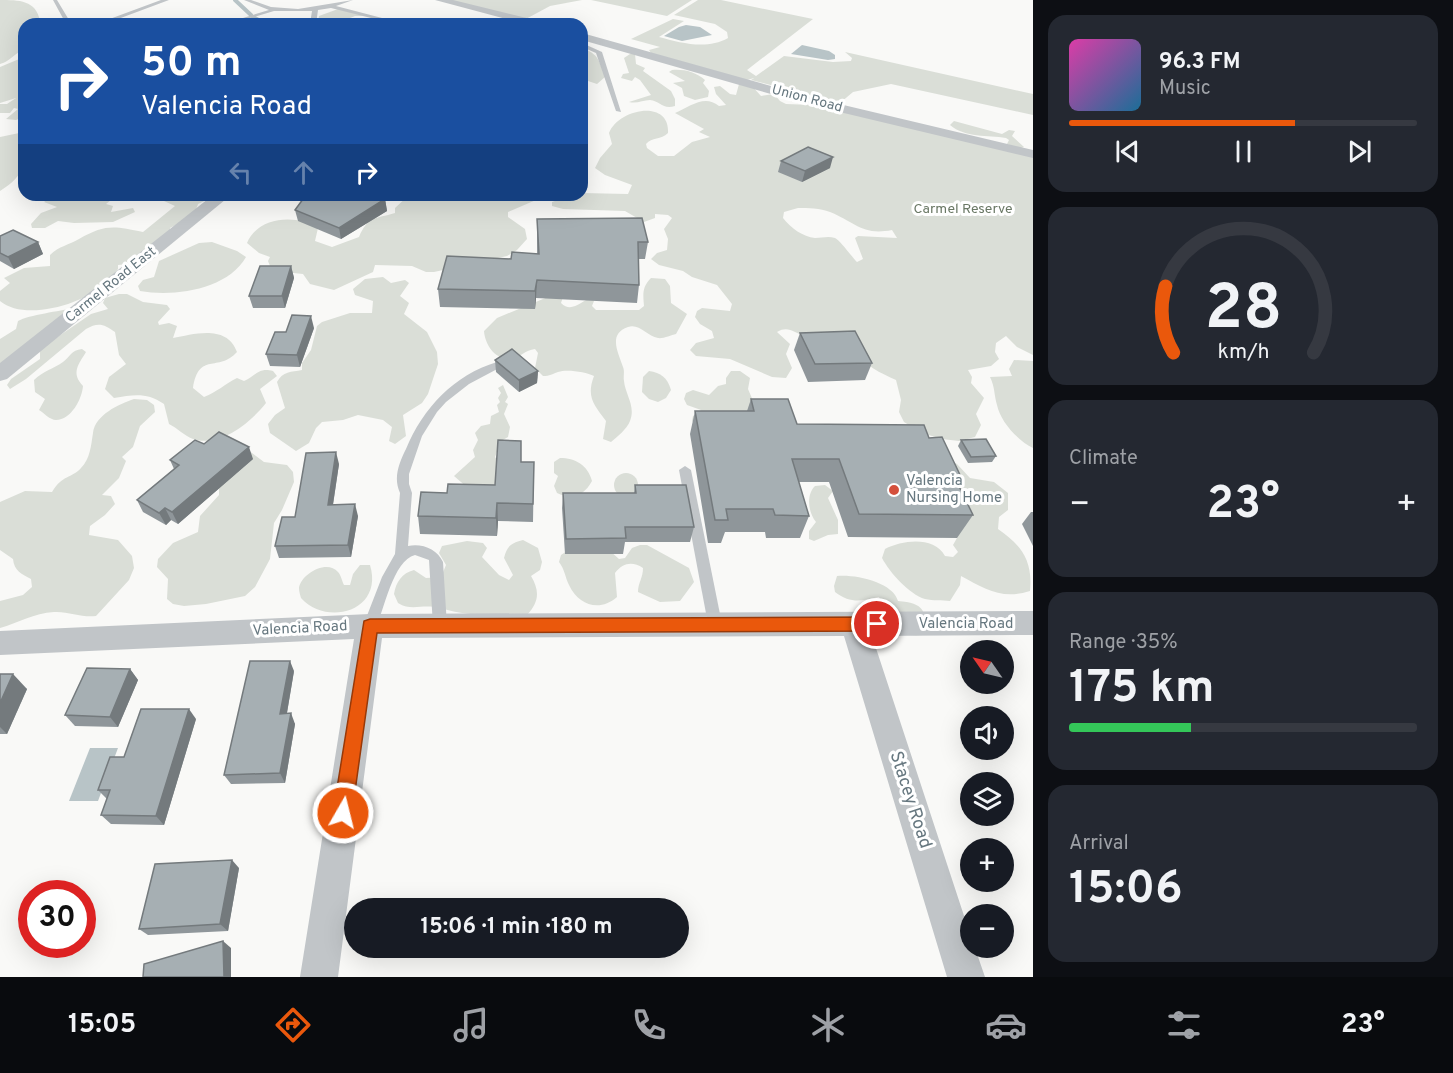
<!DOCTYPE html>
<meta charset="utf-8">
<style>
:root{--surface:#171b24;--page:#242831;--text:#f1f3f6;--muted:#9ea1a6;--line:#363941;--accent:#ea580c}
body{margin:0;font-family:Overpass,sans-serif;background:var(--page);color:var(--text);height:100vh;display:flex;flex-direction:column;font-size:22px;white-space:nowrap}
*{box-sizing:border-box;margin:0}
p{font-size:20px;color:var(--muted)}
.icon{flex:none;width:33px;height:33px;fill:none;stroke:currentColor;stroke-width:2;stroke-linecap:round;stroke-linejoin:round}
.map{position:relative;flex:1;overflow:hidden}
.drawer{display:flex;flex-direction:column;gap:15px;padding:15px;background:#0d0f14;width:420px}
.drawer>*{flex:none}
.banner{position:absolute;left:18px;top:18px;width:570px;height:183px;border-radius:18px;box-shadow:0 6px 24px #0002;background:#1a4fa0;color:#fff;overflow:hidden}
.needle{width:39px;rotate:304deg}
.controls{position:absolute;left:960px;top:640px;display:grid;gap:12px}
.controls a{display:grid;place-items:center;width:54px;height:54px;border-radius:50%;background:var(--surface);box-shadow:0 6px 24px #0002;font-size:30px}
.speed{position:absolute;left:18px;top:880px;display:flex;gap:12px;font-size:30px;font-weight:700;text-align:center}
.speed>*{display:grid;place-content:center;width:78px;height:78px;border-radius:50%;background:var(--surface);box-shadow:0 6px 24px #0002;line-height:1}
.speed .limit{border:9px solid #d22;background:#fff;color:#111}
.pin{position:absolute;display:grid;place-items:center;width:51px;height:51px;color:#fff;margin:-26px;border:3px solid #fff;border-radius:50%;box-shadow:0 2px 6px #0007}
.me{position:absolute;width:66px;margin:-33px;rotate:8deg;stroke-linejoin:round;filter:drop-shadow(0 0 4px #0008)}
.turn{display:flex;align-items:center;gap:21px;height:126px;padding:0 24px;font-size:27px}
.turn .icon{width:78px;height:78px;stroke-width:2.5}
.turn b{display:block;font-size:42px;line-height:51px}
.lanes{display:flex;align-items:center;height:57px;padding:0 24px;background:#0003;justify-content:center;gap:30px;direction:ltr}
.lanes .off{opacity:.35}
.big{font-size:45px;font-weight:700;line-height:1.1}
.drawer .card{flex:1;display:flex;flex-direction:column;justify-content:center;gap:9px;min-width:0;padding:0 21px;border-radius:18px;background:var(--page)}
.drawer .dial{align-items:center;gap:0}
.dial svg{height:156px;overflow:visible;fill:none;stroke:var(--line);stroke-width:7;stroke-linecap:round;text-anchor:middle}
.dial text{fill:var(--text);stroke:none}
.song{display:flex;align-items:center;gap:18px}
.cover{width:72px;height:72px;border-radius:9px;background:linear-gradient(135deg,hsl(320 70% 55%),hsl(200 70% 35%))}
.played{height:6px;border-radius:3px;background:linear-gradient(90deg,var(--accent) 65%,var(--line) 65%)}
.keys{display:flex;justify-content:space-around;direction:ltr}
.heat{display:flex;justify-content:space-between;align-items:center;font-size:33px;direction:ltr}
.charge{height:9px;border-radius:4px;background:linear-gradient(90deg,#34c759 35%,var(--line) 0)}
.trip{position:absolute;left:344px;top:898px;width:345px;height:60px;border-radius:30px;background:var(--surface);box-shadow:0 6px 24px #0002;font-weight:700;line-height:60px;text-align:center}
.dock{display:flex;height:96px;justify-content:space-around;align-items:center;background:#090b0e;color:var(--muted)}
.dock .icon{width:42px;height:42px}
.dock .active{color:var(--accent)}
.dock b{font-size:27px;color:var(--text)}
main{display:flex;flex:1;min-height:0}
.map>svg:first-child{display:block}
.green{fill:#daded7;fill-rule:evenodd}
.water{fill:#b8c4c7}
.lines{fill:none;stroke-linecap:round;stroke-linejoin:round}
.stream{stroke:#b8c4c7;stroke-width:4}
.service{fill:#c1c5c8;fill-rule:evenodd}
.minor{fill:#c1c5c8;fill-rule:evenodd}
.wall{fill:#8f969a}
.shaded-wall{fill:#747a7d}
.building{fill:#a6afb3;stroke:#747a7d;stroke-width:1.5}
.route{fill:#ea580c;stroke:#983908;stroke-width:1.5}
.poi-dot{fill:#d4503c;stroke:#fff;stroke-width:2}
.labels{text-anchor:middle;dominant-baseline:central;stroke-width:6;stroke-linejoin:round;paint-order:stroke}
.far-street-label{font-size:14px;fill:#66777f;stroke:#fff}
.far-park-label{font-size:14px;fill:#6a7865;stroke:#fff}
.poi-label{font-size:15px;fill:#66777f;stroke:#fff;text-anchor:start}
.street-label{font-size:15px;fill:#66777f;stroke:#fff}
.near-street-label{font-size:18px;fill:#66777f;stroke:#fff}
</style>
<main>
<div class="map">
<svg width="1033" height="977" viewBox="0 0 1033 977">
<rect width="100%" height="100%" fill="#f9f9f7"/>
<g class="green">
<path d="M0,0C19,0 36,0 40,21L48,24H24V50C14,53 11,61 0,64Z"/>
<path d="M440,0H582L550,6L524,20Z"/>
<path d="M591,0H692L667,16Z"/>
<path d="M698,0H721L813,19L747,70L756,76L784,56L833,62L851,61L852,58L845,52L1033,94V115L891,84L853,92L840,103L751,80L754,78L747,80L651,53L649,50L660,47L631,39L673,19L684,21L659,37C681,43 707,50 728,38L727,32L715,24L674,15Z"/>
<path d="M338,9L365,16H355L335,24H318L319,16Z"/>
<path d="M582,48C599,54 599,61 605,77L597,84L585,80L582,82Z"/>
<path d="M630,54H635L636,64L645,68L643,71L671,91L675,99V106C663,110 660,101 650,100C643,100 637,104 629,102L651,95L640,80L635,77L632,81L621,78L623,74L629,73L624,58Z"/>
<path d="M24,57V117L16,120L6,119L18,109L14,108L10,113H0V104H7L16,98L0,103V67Z"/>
<path d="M672,70C684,69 696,72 705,80L703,83L709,91L708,97L695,100L684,96L682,88L673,83L685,81L669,72Z"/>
<path d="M739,84L752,86L761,96L774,94L780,101L786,104L812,105L1033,154V355L1017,347L1006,336L996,343L995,352L999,359L991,366L968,370L972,377L971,383L984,398L976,414L981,425L975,437L959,441L942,439L922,433L904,422L899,412L901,400L896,380C868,367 862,365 857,334C837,328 824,335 804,335C794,334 789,325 777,332L790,344L786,354L792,368L786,378L772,377L730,359L696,356L690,350L696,343L714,338L712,331L700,324L695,317L697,311L702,308L730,311L732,304L717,285L692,277L683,271L659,265L651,259L657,253L667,250L668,239L664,229L672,218L668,215L655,214V218L644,222L625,211L563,209L552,206V202L572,195H582V193L628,194L632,185L605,175L595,168L600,158L612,144L609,133C618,109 670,98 668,133C661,140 652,137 646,144L647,148L658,156H674L692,142L710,137L699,132L704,129L675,113C690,107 704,94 719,106L726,105L716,94L714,87L720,86L730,94L736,95ZM798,208C808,208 820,208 830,212C855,222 862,236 892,230L897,238L858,236L855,238L863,259L857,262C851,256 840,240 835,238C828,236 822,238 815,238C803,237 791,228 783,218L784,212Z"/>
<path d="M954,121L1002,134L1009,130L1015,131L1012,136L1024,147L1019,149L1007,144L1009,140L1006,138C988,135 965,138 950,125Z"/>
<path d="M24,132C24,162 28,174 0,191V137Z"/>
<path d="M53,195H109L111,200L106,204L113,206L111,212L133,208L135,212L113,222L74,223L58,221L45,228H32L31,224L41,213L57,207L44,202Z"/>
<path d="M172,195H217L198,204C195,216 180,223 170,228V233L128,264L118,265V269C114,274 111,279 106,283C84,304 25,322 0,301V291L10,283L4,278L24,268L50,266V255C59,246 69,245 79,239C105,224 114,226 143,232L175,206L164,201Z"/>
<path d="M409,195H560L536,200L508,212V217L525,229L527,239L517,250L507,256L434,272H426L412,266L375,265L373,272L334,290L310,284L303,274L284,272L270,266L268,261L270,257L259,253L247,243C258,216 297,214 318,228L315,241L332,247L359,237C368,216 375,219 395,213V208Z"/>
<path d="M212,242L237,251L246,257C227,290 174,297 140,291L138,286L143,280L154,277L159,261L199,243Z"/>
<path d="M383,277L391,283L405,280L409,283L400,296L409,303L404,314L427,332L437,352L438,364L428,394L422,403L403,415L406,436L395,444L389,441L392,427L383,420L358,415L343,420L322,422L316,428L309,443L296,451L270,433L268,424L275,415L285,408L277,382C283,371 291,372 302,370V363L311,350L317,326L322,322L350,313H372L373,301L355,295L353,289L365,279Z"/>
<path d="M651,278L665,279L670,286L671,303L687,314L676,334C671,335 663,339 658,338C647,336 639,323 628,327C607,334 619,354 623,367C625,372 623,376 624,381C625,394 636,406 630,421C627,429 617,437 611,442L603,439L606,421C594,405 586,397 594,376C586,372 567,369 558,372C552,374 550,376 543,376L535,368L538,353L535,349C525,350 521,357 513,358C496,362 485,345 484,331L497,318L555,294L563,297L561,303C572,314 581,300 592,298L594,301L592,306L596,310H639L644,306C643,294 642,287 651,278Z"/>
<path d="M119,294H127L143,302L167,305L170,309L158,322L159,325L169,323L177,326L173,338C194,334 227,324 237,352C218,373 199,351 193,388L204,397C217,392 225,384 237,378L244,381C256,376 258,367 273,371L277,376L260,389L266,403C251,422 220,448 193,439C185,436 177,428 169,424L164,404C146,392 134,395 114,398L105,389L109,377L126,364L119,355L115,332C104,324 98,322 86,329L26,379L10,389L7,385L11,379L40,359V349L91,314L108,309L103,303L105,298Z"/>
<path d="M74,308L0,371V339L16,329L18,321C29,315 60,311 74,308Z"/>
<path d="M82,349L86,352C78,365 71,373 83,386C82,399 71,420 56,420C50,420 44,413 39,410L45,399L35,392L34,380C43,371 53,369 63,362C70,357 71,350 82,349Z"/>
<path d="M1014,360L1033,361V448C1018,441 1000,421 997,405C994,395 995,387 990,377L1012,376L1009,369Z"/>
<path d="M649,371C661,373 667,377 671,390L666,398L658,402L649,399L642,392L643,377Z"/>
<path d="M731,371H740L750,378L748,389L754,403L751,412L697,426L692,421L693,416L701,410L687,405L684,399L686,393L693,390L709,395L718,386L726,384V378Z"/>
<path d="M503,385L508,397L505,402L508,404L504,414L510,427L508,437L501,441L495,457L500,464L494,491L468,488L454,476L475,457L473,450L478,440L475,433L481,426L490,424L491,416L499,412L497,405L500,402L498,398L501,393L498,388Z"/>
<path d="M134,399L147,400L154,405L155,412L140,426L133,447L122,457L126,461L119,478L102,495L111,496L115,504L105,515L90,526L89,535L118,540L132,556L134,568L129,580L96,616C82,618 68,611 54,612C34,613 18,623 0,628V601L23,595L32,587L31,579C22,574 14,571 13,559L0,550V502L25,491L52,492C63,474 71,479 81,468C90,459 91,446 93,433C95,415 119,404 134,399Z"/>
<path d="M248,450L264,462L287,465L293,472L294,482L282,510L274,523L270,559L255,587L245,596L206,604L184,606L173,604L167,599L168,579L157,567L158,559L173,543L198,532L200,516L219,495V484Z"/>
<path d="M560,458C575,458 588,465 592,481C584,496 572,500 557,493L554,486L558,476L554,473V462Z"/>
<path d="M949,460L957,464L970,478L994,482L1008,493V510L999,517L998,529C1021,545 1033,560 1030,591C1002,600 985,589 961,576L960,585L950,601C942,600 933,601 925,599C909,594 890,573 882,558L885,549C903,540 934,536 945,556L953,557L958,552L953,545L957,538Z"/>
<circle cx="626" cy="485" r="12"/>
<path d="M825,485L833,491L828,498L838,520V534L828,535L814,541L809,539V531L816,522C808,512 806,495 815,486Z"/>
<path d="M523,540L538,548L542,562L540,570L531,576C540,591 539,602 527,615C505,616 483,616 462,613C452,612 443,608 434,607C420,605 411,611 398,603L394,594C396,582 402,573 414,570L426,578L441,577L446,565L439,553L442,546L467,541L483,543L487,548L482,557L499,575L509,580L513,575L504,558C507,546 511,543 523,540Z"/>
<path d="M640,545H647L689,568L694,582L680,601L660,602L638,592C638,583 643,578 643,568C632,561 623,563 615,573L617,597C600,612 579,606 569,585C565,577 565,570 559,562L561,555L570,549L610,551L619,559L625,558L632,548Z"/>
<path d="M360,565H370C384,611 327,627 301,598C300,595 299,591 299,588C301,574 327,559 338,572C341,575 342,581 344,585H350L353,574Z"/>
<path d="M837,576C855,574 893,582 898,601C924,603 928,611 923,635C905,637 885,632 882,611C881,605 882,603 879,597C861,601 851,604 835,592L834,586Z"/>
</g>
<g class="water">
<path d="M686,25L700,27L712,35L682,41L664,36L679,27Z"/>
<path d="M802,45L829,51L835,55V59L828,60L791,54Z"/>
<path d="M90,748H118L98,801H69Z"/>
</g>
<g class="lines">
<g class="stream">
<path d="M235,0L251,15"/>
<path d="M253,17L266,24"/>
</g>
<g class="service">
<path d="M53,0H57L69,20L76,24L65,22Z"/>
<path d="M161,0H169L110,22L88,24L107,20Z"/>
<path d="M244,0H251L271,7L298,9L353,0L336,6L382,18L379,20L331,8L318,10L316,24H310L312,11H274L230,24V22L269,10Z"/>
<path d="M582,43L602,52L621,112L616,111L596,53L582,47Z"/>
<path d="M497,362L502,365L501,367L469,384L446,402L437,412L422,436L409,474V484L412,493L408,546C422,543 437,549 443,562L447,626L445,630L440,632L435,630L433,626L429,560L415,555C393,560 384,611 375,630L370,632L365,630L363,626L382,577L395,554L400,493C393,478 399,463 406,449C423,408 454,375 497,362Z"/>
<path d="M685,466L691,470L722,624L720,628L715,630L710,628L708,624L679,470Z"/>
</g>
<g class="minor">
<path d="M435,0H453L543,22L545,24H525Z"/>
<path d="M582,33L814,98L1033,150V158L806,104L582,40Z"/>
<path d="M213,195H231L7,379L0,381V363Z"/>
<path d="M1033,611V635L872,636L970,934V948H975L985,977H947L844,636L382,638L338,977H300L354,639L0,655V631L370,614Z"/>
</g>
</g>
<g class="wall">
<path d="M781,161L830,168L802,182L778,172Z"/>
<path d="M385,199L387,211L341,239L298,221L295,210Z"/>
<path d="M537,219L648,242L645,259H639V285L637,303L536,298L535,309L440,307L438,289L511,259L537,254Z"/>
<path d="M0,236L38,242L43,254L14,269L0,261Z"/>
<path d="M291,266L294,278L285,308H253L249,296Z"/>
<path d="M314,328L300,367L270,366L266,354L286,332Z"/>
<path d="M800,333L872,363L865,380L808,382L794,350Z"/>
<path d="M495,360L538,371L537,383L519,392L496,372Z"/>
<path d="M751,399L797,424L929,438L962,479L958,485L973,515L957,538L848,537L829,482H799L809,516L800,538H766L765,532H725L721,543H708L690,434L695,411H747Z"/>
<path d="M961,440L996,456L992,462L968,463L958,446Z"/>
<path d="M204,444L253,459L178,524L171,520L166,525L143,512L137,500L174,469L170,460Z"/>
<path d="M521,462H534L533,522L498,521L497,536L420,534L418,516L447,493L495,485Z"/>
<path d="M339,464L333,505L358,516L351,557L279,558L275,546L295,517Z"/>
<path d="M635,485L694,527L690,542H625L623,554H565L562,508L563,493H634Z"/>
<path d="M1031,512H1033V546L1022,524Z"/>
<path d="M130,669L138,680L118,727L75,726L65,715Z"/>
<path d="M294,671L287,713L295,724L285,783L231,784L224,775Z"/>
<path d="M0,674L27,689L7,734H0Z"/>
<path d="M196,719L164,825L111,824L101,815L107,799L98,790L124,757Z"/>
<path d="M239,868L228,931L148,935L139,929Z"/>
</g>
<g class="shaded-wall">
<path d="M833,157L830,168L802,182L805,171Z"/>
<path d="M385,199L387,211L341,239L339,228Z"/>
<path d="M38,242L43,254L14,269L8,257Z"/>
<path d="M291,266L294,278L285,308L282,296Z"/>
<path d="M537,280L536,298L535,309V291Z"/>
<path d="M311,316L314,328L300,367L297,355Z"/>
<path d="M538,371L537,383L519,392V380Z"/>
<path d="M249,447L253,459L178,524L172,512Z"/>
<path d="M336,452L339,464L331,517L328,505Z"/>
<path d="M497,503L498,521L497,536L496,518Z"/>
<path d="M355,504L358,516L351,557L348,545Z"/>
<path d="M165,508L171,520L166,525L159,513Z"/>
<path d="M290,661L294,671L285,724L280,714Z"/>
<path d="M130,669L138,680L118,727L110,717Z"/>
<path d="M13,674L27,689L7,734L0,727V703Z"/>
<path d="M189,709L196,719L164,825L156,816Z"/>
<path d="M291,713L295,724L285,783L280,773Z"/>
<path d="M232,860L239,868L228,931L220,924Z"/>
<path d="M223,941L231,948V977H224Z"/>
</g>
<g class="building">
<path d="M808,147L833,157L805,171L781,161Z"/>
<path d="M306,195H338L385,199L339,228L295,210Z"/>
<path d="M642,218L648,242H638L639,285L537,280L535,291L438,289L447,256L511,259L512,252L539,254L537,219Z"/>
<path d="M13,230L38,242L8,257L0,253V236Z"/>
<path d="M260,266H291L282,296H249Z"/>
<path d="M292,315L311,316L297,355L266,354L275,332H286Z"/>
<path d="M855,331L872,363L815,364L800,333Z"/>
<path d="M512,349L538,371L519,380L495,360Z"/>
<path d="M751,399H788L797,424L924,425L929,438L942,437L962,479L955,478L973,515L859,514L839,459H792L809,516L775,515L773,509H726L728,520H715L695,411H754Z"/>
<path d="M219,432L249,447L172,512L165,508L159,513L137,500L179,465L170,460L195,440L204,444Z"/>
<path d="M986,439L996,456L971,457L961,440Z"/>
<path d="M498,440L521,441V462H534L533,504L497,503L496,518L418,516L421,492L447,493L448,484L495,485Z"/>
<path d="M336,452L328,505L355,504L348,545L275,546L282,517H295L306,453Z"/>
<path d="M635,485H686L694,527H625L626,538L566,539L563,493H636Z"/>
<path d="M250,661H290L280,714L291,713L280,773L224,775Z"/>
<path d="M87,668L130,669L110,717L65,715Z"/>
<path d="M0,674H13L0,703Z"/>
<path d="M141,709H189L156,816L101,815L110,790H98L110,757H124Z"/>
<path d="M232,860L220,924L139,929L155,864Z"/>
<path d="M223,941L224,977H143L144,964Z"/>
</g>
<path class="route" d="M877,617L882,619L884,624L882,629L877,631L377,633L352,813L349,820L343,822L336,820L333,813L364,621L370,619Z"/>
<circle class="poi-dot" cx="894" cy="490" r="6"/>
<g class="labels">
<g class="far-street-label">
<text transform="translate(807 99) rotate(15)">Union Road</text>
<text transform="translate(111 285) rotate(-39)">Carmel Road East</text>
</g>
<g class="far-park-label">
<text x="963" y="209">Carmel Reserve</text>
</g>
<g class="poi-label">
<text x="906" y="481">Valencia<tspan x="906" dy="17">Nursing Home</tspan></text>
</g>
<g class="street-label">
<text x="966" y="624">Valencia Road</text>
<text transform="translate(300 629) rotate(-3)">Valencia Road</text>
</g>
<g class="near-street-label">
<text transform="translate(910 800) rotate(72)">Stacey Road</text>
</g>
</g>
</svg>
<div class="controls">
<a><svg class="needle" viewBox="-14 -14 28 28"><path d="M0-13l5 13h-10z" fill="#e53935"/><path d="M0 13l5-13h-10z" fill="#9ea1a6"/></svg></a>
<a><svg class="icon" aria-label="sound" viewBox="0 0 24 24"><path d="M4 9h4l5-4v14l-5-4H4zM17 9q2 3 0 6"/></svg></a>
<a><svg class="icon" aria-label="layers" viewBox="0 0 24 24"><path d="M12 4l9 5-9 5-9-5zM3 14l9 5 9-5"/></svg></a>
<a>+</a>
<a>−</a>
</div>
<div class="speed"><div class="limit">30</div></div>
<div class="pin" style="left:877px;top:624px;background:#d93025"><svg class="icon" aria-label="arrive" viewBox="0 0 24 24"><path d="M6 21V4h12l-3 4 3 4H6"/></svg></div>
<svg class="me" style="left:343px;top:813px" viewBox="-20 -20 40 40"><circle r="17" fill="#ea580c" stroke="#fff" stroke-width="3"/><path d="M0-11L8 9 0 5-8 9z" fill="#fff"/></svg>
<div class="trip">15:06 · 1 min · 180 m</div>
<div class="banner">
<div class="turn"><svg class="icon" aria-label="right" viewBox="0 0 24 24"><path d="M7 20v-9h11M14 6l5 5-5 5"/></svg><div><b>50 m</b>Valencia Road</div></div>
<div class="lanes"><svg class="icon off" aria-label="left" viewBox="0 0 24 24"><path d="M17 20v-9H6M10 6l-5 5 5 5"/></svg><svg class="icon off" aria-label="ahead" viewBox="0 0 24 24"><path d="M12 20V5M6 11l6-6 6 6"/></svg><svg class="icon" aria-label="right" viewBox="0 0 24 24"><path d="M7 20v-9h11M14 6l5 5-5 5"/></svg></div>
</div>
</div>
<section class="drawer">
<div class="card">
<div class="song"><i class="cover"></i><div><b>96.3 FM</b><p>Music</p></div></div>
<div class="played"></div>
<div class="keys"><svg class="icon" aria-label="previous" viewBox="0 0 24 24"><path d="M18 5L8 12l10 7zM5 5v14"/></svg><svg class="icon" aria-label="pause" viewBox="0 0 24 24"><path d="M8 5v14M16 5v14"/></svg><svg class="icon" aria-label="next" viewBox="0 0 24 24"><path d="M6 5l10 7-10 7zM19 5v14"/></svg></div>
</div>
<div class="card dial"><svg viewBox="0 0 100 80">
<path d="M14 69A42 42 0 1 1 86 69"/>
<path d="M14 69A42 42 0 0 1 10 35" stroke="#ea580c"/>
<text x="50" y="56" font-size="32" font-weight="700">28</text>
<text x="50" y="72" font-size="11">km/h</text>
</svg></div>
<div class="card"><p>Climate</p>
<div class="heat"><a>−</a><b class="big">23°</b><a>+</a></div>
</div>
<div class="card"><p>Range · 35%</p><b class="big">175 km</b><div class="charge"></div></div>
<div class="card"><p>Arrival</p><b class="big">15:06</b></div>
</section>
</main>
<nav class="dock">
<b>15:05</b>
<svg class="icon active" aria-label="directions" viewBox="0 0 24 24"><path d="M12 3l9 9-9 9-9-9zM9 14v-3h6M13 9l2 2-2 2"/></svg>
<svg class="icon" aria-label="music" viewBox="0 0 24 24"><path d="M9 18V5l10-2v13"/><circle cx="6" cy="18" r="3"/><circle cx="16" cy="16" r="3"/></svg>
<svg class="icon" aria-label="phone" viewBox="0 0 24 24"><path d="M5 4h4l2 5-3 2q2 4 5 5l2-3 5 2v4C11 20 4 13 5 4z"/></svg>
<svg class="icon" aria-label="climate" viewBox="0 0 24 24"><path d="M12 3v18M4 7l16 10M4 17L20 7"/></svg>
<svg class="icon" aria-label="car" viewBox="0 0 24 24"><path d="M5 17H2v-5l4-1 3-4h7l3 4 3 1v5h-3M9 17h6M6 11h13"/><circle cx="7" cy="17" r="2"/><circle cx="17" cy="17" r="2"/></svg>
<svg class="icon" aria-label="filters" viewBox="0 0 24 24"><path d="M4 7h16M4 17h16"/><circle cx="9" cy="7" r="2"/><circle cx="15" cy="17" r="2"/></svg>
<b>23°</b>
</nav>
